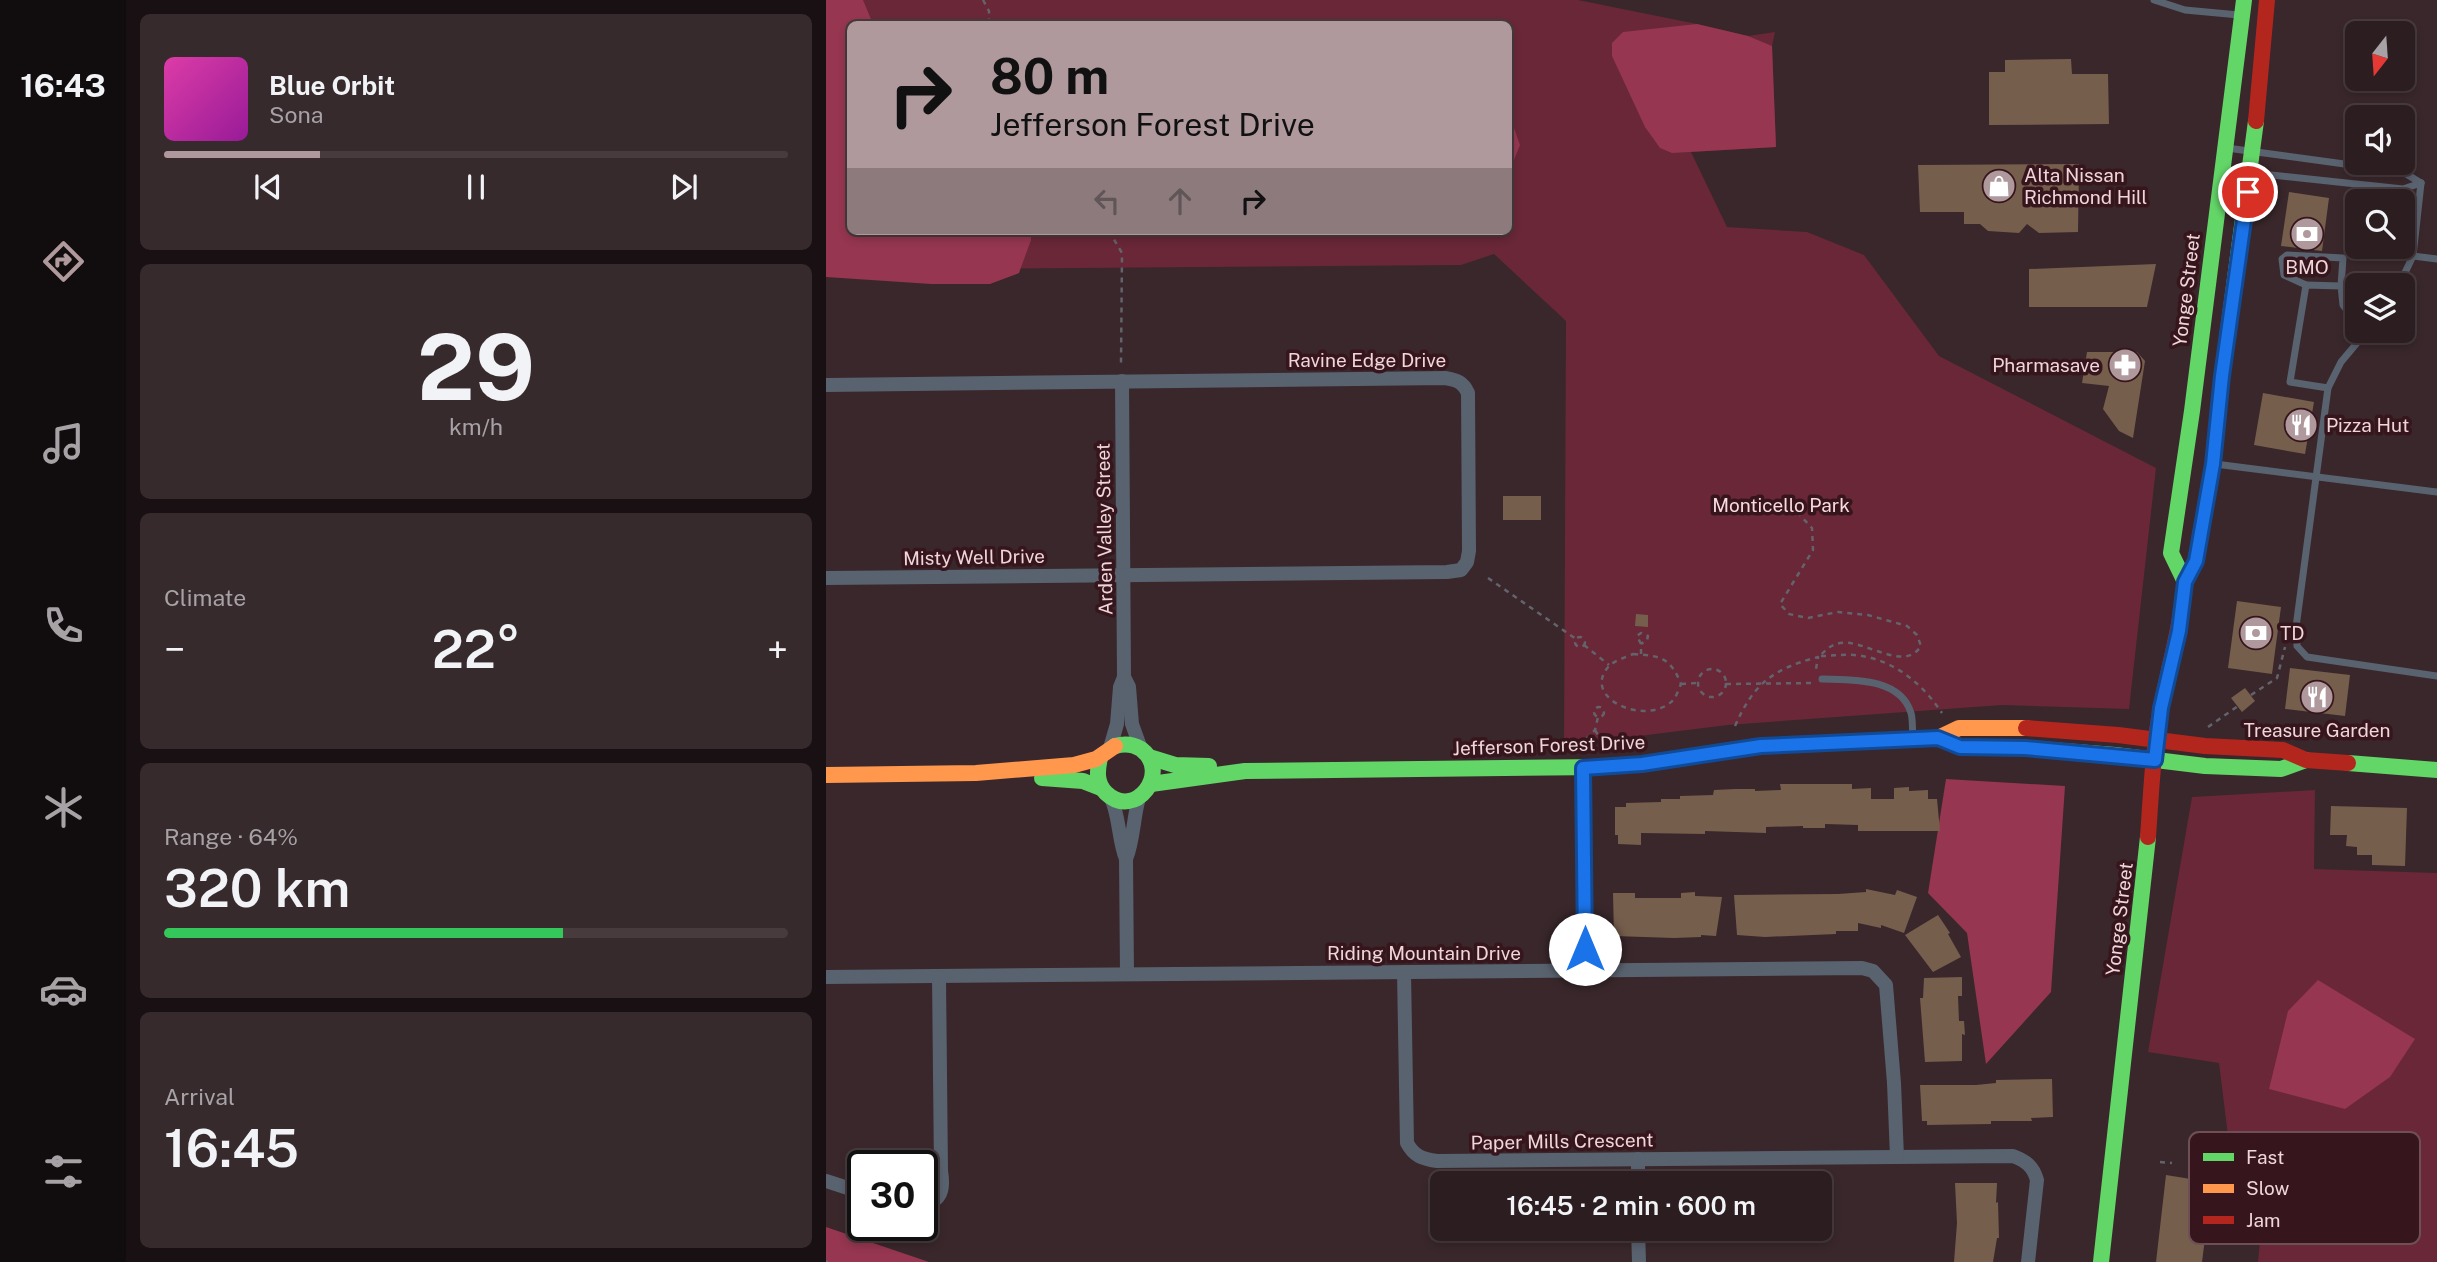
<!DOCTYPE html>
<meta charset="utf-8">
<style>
:root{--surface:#2b1d20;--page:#372a2d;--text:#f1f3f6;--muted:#a6a2a5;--line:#473b3e;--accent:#af999d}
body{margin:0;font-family:"Public Sans",sans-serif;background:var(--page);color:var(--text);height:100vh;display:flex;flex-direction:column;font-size:26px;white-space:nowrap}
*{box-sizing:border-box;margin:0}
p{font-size:23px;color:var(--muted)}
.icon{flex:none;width:38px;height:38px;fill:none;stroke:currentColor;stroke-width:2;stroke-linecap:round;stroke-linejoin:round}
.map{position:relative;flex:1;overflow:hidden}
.panel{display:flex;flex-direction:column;gap:14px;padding:14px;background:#181012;width:700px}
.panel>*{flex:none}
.top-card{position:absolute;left:21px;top:21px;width:665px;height:214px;border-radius:10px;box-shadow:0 4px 10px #0003,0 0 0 2px var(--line);background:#af999d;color:#111;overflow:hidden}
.needle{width:46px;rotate:197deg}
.tools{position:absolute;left:1519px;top:21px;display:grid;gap:14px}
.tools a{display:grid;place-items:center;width:70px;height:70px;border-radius:10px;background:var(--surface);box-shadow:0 4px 10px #0003,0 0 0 2px var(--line);font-size:35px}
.speed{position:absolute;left:21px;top:1150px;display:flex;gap:14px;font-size:35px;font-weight:700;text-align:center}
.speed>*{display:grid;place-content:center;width:91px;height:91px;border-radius:50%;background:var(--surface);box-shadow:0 4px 10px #0003,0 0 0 2px var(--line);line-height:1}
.speed .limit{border:4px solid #111;border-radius:10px;background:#fff;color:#111}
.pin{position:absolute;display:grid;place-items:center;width:60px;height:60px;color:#fff;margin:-30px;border:4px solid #fff;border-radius:50%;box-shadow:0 2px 7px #0007}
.me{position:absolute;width:77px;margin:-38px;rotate:0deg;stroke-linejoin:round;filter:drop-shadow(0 0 5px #0008)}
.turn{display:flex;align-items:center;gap:24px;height:147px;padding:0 28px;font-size:32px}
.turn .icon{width:91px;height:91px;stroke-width:2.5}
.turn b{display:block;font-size:49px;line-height:60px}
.lanes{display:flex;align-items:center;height:66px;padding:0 28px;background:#0003;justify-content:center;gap:35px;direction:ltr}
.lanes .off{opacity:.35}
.big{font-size:52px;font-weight:600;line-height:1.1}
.panel .tile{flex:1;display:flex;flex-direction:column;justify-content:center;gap:10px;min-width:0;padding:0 24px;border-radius:10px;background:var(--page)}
.panel .dial{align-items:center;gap:0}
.dial b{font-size:91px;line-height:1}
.song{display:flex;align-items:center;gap:21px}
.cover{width:84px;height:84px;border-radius:10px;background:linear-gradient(135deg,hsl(320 70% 55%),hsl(300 70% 35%))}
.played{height:7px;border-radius:4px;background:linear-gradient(90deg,var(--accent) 25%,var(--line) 25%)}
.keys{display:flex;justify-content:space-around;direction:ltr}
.heat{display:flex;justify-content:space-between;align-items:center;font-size:38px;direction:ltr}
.charge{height:10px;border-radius:5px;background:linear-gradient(90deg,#34c759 64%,var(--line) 0)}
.trip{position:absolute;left:604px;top:1171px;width:402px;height:70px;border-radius:10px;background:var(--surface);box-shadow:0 4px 10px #0003,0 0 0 2px var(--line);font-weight:600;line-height:70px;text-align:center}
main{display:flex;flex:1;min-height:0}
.tab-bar{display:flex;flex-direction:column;width:126px;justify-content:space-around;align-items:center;background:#110c0d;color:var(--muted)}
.tab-bar .icon{width:49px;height:49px}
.tab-bar .on{color:var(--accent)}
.tab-bar b{font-size:32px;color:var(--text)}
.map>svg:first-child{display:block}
.green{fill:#692738;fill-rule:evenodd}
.forest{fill:#963650}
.building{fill:#765e4d}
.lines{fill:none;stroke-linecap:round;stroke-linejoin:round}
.path{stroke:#64636c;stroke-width:2.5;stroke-dasharray:5 5;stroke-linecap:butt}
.lane{stroke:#59626f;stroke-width:7}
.street{stroke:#59626f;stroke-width:14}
.fast{stroke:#63d668;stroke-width:16}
.slow{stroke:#ff974d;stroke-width:16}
.jam{stroke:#b3261e;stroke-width:16}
.route-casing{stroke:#114b97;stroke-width:18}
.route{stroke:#1a73e8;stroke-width:12}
.labels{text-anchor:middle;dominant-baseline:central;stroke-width:7;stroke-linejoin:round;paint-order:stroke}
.poi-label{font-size:19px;fill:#eed6da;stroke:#37151d;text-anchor:start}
.street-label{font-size:19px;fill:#eed6da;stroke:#37151d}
.park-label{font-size:19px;fill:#f8dadf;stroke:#37151d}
.key{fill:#37151d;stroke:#6e4f56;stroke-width:2}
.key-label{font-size:19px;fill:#eed6da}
</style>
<main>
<nav class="tab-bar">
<b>16:43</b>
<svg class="icon on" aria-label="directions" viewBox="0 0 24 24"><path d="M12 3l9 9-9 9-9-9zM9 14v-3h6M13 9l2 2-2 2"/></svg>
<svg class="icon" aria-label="music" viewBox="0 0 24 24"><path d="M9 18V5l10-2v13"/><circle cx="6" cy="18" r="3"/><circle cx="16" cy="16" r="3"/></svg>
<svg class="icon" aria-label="phone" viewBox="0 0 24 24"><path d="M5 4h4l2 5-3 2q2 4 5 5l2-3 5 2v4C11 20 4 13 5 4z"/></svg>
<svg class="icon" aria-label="climate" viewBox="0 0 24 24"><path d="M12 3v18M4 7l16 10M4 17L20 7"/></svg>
<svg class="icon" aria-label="car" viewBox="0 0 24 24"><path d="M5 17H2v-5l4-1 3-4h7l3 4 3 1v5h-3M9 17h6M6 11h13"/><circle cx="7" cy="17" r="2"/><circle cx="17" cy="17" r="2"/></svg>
<svg class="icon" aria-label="filters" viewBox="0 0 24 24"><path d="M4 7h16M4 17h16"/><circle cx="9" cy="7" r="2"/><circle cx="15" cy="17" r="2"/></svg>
</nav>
<section class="panel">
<div class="tile">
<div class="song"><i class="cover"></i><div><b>Blue Orbit</b><p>Sona</p></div></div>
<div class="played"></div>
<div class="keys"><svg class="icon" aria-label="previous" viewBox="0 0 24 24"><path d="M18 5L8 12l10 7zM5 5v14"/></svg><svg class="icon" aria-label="pause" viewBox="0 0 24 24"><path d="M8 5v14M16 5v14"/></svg><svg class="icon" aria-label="next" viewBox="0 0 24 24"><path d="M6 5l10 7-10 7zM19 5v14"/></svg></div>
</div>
<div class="tile dial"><b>29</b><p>km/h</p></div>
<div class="tile"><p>Climate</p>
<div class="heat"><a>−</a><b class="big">22°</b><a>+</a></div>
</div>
<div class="tile"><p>Range · 64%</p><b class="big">320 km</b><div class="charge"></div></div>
<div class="tile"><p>Arrival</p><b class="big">16:45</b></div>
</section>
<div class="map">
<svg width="1611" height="1262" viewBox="0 0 1611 1262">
<rect width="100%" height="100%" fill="#39272b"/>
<g class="green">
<path d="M0,0H752L871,24L922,36L949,32L946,46L950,147L865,152L901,227L981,232L1038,255L1113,356L1330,468L1303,709L1176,705L902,725L805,737L738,741L740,321L668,254L635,265L0,270ZM24,24H682V231H24Z"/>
<path d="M1489,790L1488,869L1611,873V1262H1432L1437,1208L1404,1152L1393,1063L1322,1052L1366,797Z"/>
</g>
<g class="forest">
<path d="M0,0H37L47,24H24V231H205V240L193,273L164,284H105L0,277Z"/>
<path d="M871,24L922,36L946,46L950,147L846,153L834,148L819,127L786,56V43L797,32Z"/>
<path d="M682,111L694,145L688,160L683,161Z"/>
<path d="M1120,779L1239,786L1225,992L1160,1064L1141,933L1102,893Z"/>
<path d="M1492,980L1589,1039L1564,1077L1519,1109L1443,1089L1462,1011Z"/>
<path d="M0,1227L103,1262H0Z"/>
</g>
<g class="building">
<path d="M1245,59L1246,74H1282L1283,124L1163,125V72H1179V60Z"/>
<path d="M1253,164L1252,232L1213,233L1201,224L1193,233L1162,231L1154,224H1138V212H1094L1092,165Z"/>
<path d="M1463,192L1503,198L1496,251L1455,246Z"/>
<path d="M1330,264L1321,307H1203V269Z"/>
<path d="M1261,352H1311L1319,361L1307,438L1293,431L1277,409L1283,386L1256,383Z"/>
<path d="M1437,393L1488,402L1479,454L1428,445Z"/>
<rect x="677" y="496" width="38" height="24"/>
<path d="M1411,601L1455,607L1446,674L1402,668Z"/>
<path d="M810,614L822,615V627L809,626Z"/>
<path d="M1464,668L1524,675L1519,716L1459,709Z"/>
<path d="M1419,688L1429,701L1416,712L1405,698Z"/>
<path d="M954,784H1026V789L1045,788V799H1068V788L1083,787V791L1102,790V799H1111L1114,831H1032V825L999,824V828H977V826L940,827V833L879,831V834L815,833V845L792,844V835H789V807H800V803L835,802V799H854V796L887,795L888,790L909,789H929V791L955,790Z"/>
<path d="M1505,806L1581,808L1579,866L1546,865V855H1531V847L1520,846L1521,835H1504Z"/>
<path d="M1040,889L1069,895L1071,890L1091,897L1078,933L1055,925V928L1032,923V931H1010V934L939,937L911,935L908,895L1012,894L1040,892Z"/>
<path d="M869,892V896L896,897L890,936L875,935V937L848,938L788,936L787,893H809V898H855V893Z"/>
<path d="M1112,915L1124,933L1122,934L1135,957L1107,972L1079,935Z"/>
<path d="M1136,977V996H1132L1133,1021H1138L1139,1035L1136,1034V1061L1099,1062L1094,998H1097L1098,978Z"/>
<path d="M1226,1079L1227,1117L1205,1118L1206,1121H1165V1124L1101,1125V1121H1096L1094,1085H1150L1170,1083V1080Z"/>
<path d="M1340,1175L1377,1181L1375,1196L1384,1199L1376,1262H1330Z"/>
<path d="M1129,1183H1171L1170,1203L1172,1202L1173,1238H1171L1167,1262H1128L1131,1223Z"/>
</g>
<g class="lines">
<g class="path">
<path d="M157,0L163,11V24"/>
<path d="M283,231L296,253L295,363"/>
<path d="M971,512L986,528L987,550L954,604L963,614L982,618L1012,612L1042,615L1081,626L1091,635L1095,646C1078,673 1039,639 1014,643C1003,645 1000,651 992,657"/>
<path d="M662,578L750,639"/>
<circle cx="754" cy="642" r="5"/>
<path d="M758,645L783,665"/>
<path d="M807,654C835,656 844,657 855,684C853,688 851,695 848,699C823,728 753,699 783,666C788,661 800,657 807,654Z"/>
<path d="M815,654V644L811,636L815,633L822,636L821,640L815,644"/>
<path d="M995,656C1006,656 1017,654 1028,655C1066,658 1096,683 1116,713"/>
<circle cx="886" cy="683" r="14"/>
<path d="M855,684L871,683"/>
<path d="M900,684L988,683"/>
<path d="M1425,695L1451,678L1459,647"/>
<circle cx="773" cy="712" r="5"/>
<path d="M909,726C928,683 947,669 992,657L990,669"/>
<path d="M1382,727L1412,706"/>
<path d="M769,730L778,745"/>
<path d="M753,746L769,730L772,717"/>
<path d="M1334,1162L1346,1163"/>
<path d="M0,1262H2"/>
</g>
<g class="lane">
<path d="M1328,0L1359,10L1413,15"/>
<path d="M1401,148L1577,172L1595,183"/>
<path d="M1398,170L1577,189L1595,183"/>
<path d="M1587,256L1611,259"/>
<path d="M1480,285L1458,275L1456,259L1461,255L1517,258L1515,286"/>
<path d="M1573,285L1587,256L1595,183"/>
<path d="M1541,331L1515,362L1502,388L1470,627L1471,646L1481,657L1611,676"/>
<path d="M1502,388L1464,382L1480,285L1515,286L1517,305L1531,324"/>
<path d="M1389,464L1611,492"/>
<path d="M996,679C1025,680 1074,677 1085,713C1087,720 1086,729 1087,736"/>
</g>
<g class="street">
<path d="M296,381L298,677L303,687L306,724L315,749"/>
<path d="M0,385L619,378C631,380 637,382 642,393L643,551L641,562L635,570L621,572L0,578"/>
<path d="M284,748L291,724L294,687L298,677"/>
<path d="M757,768L759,971"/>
<path d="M285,798C294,818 292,839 300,859L301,974"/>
<path d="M300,859C308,839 307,818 313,798"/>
<path d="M578,972L581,1143C588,1156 596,1159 611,1161L1187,1156C1200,1161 1207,1166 1211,1180L1202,1262"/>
<path d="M0,977L1036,968L1047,971L1060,985L1068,1083L1071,1157"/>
<path d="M812,1159V1183"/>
<path d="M0,1181L37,1193"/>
<path d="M96,1205C116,1201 118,1189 115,1171L113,977"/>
<path d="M812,1228L813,1262"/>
</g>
<g class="fast">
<path d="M1359,582L1345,553L1366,411L1418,0"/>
<path d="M1357,600L1359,582L1370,561L1387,464L1396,376L1430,121"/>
<path d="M1112,738L1134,747L1199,748L1289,755L1379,766L1455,769L1480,760"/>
<path d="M323,757L349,765L383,766"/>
<path d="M274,758C271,771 270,783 280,793C309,821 346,772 315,749C307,744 299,743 289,746"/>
<path d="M1522,763L1611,770"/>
<path d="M216,778L257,781L275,788"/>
<path d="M325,784L419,771L776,767L816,764L896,752"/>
<path d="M1275,1262L1322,837"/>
</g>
<g class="slow">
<path d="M896,752L935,746L1112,738L1133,728H1200"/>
<path d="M0,775L150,773L248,765L270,759L289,746"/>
</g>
<g class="jam">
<path d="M1430,121L1441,0"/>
<path d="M1200,728L1292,735L1379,746L1457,750L1480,760L1522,763"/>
<path d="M1322,837C1325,794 1327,749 1335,707C1342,671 1352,636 1357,600"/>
</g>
</g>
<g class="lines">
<defs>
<path id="route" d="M759,949L757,768L816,764L935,746L1112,738L1134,747L1199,748L1329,760L1335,708L1353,631L1359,582L1370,561L1387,464L1396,376L1422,192"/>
</defs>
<use href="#route" class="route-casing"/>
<use href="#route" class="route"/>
</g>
<defs>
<symbol id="shop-disc" viewBox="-11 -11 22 22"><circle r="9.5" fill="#af999d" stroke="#37151d"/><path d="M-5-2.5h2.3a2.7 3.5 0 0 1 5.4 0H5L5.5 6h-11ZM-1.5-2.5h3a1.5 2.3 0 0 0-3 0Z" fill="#fff"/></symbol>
<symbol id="bank-disc" viewBox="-11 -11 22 22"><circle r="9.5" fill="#af999d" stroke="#37151d"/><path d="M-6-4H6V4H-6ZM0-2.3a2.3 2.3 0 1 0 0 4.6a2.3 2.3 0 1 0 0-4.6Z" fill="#fff"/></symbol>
<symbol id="pharmacy-disc" viewBox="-11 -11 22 22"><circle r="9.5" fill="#af999d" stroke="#37151d"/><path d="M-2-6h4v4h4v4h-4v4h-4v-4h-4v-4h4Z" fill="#fff"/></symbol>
<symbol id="restaurant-disc" viewBox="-11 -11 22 22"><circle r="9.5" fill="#af999d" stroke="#37151d"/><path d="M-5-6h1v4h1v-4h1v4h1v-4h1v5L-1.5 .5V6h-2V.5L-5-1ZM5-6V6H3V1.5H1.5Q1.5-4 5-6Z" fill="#fff"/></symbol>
</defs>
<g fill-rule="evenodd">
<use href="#shop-disc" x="1154" y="167" width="38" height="38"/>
<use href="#bank-disc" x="1462" y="215" width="38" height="38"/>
<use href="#pharmacy-disc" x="1280" y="346" width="38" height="38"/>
<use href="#restaurant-disc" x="1456" y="406" width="38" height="38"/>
<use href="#bank-disc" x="1411" y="614" width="38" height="38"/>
<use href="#restaurant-disc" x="1472" y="678" width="38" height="38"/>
</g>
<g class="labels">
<g class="poi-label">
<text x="1198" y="175">Alta Nissan<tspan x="1198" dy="22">Richmond Hill</tspan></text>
<text x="1481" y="267" text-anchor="middle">BMO</text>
<text x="1274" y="365" text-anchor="end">Pharmasave</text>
<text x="1500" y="425">Pizza Hut</text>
<text x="1454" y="633">TD</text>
<text x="1491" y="730" text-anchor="middle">Treasure Garden</text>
</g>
<g class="street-label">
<text transform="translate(1360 290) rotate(-83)">Yonge Street</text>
<text x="541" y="360">Ravine Edge Drive</text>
<text transform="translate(278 529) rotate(-91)">Arden Valley Street</text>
<text transform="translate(148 557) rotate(-1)">Misty Well Drive</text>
<text transform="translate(723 745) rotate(-2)">Jefferson Forest Drive</text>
<text transform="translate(1293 919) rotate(-83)">Yonge Street</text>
<text x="598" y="953">Riding Mountain Drive</text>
<text transform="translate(736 1141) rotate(-1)">Paper Mills Crescent</text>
</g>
<g class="park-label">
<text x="955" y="505">Monticello Park</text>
</g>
</g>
<rect x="1363" y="1132" width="231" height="112" rx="10" class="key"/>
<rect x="1377" y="1153" width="31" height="8" fill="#63d668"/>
<rect x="1377" y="1184" width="31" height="9" fill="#ff974d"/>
<rect x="1377" y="1216" width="31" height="8" fill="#b3261e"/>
<g class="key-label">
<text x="1420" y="1164">Fast</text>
<text x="1420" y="1195">Slow</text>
<text x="1420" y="1227">Jam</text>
</g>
</svg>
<div class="tools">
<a><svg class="needle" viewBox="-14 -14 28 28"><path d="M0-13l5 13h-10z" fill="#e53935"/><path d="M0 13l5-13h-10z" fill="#a6a2a5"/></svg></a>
<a><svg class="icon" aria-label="sound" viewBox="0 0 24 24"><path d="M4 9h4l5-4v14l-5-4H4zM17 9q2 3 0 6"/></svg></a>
<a><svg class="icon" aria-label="search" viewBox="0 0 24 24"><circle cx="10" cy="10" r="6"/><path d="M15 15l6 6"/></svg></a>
<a><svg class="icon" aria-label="layers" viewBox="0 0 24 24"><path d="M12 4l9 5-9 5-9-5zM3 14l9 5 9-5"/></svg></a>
</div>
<div class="speed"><div class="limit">30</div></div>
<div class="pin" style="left:1422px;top:192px;background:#d93025"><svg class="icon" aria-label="arrive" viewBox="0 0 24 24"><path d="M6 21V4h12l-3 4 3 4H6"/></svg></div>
<svg class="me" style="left:759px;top:949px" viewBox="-20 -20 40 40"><circle r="19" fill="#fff"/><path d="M0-13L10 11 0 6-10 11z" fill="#1a73e8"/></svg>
<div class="trip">16:45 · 2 min · 600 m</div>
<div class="top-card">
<div class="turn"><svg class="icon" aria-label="right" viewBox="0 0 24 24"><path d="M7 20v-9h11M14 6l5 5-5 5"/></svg><div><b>80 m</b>Jefferson Forest Drive</div></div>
<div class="lanes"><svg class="icon off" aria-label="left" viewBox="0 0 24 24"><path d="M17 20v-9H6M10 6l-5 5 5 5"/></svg><svg class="icon off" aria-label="ahead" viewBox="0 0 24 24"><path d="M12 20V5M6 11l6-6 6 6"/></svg><svg class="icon" aria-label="right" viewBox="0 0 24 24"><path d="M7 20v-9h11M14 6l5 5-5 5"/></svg></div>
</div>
</div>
</main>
